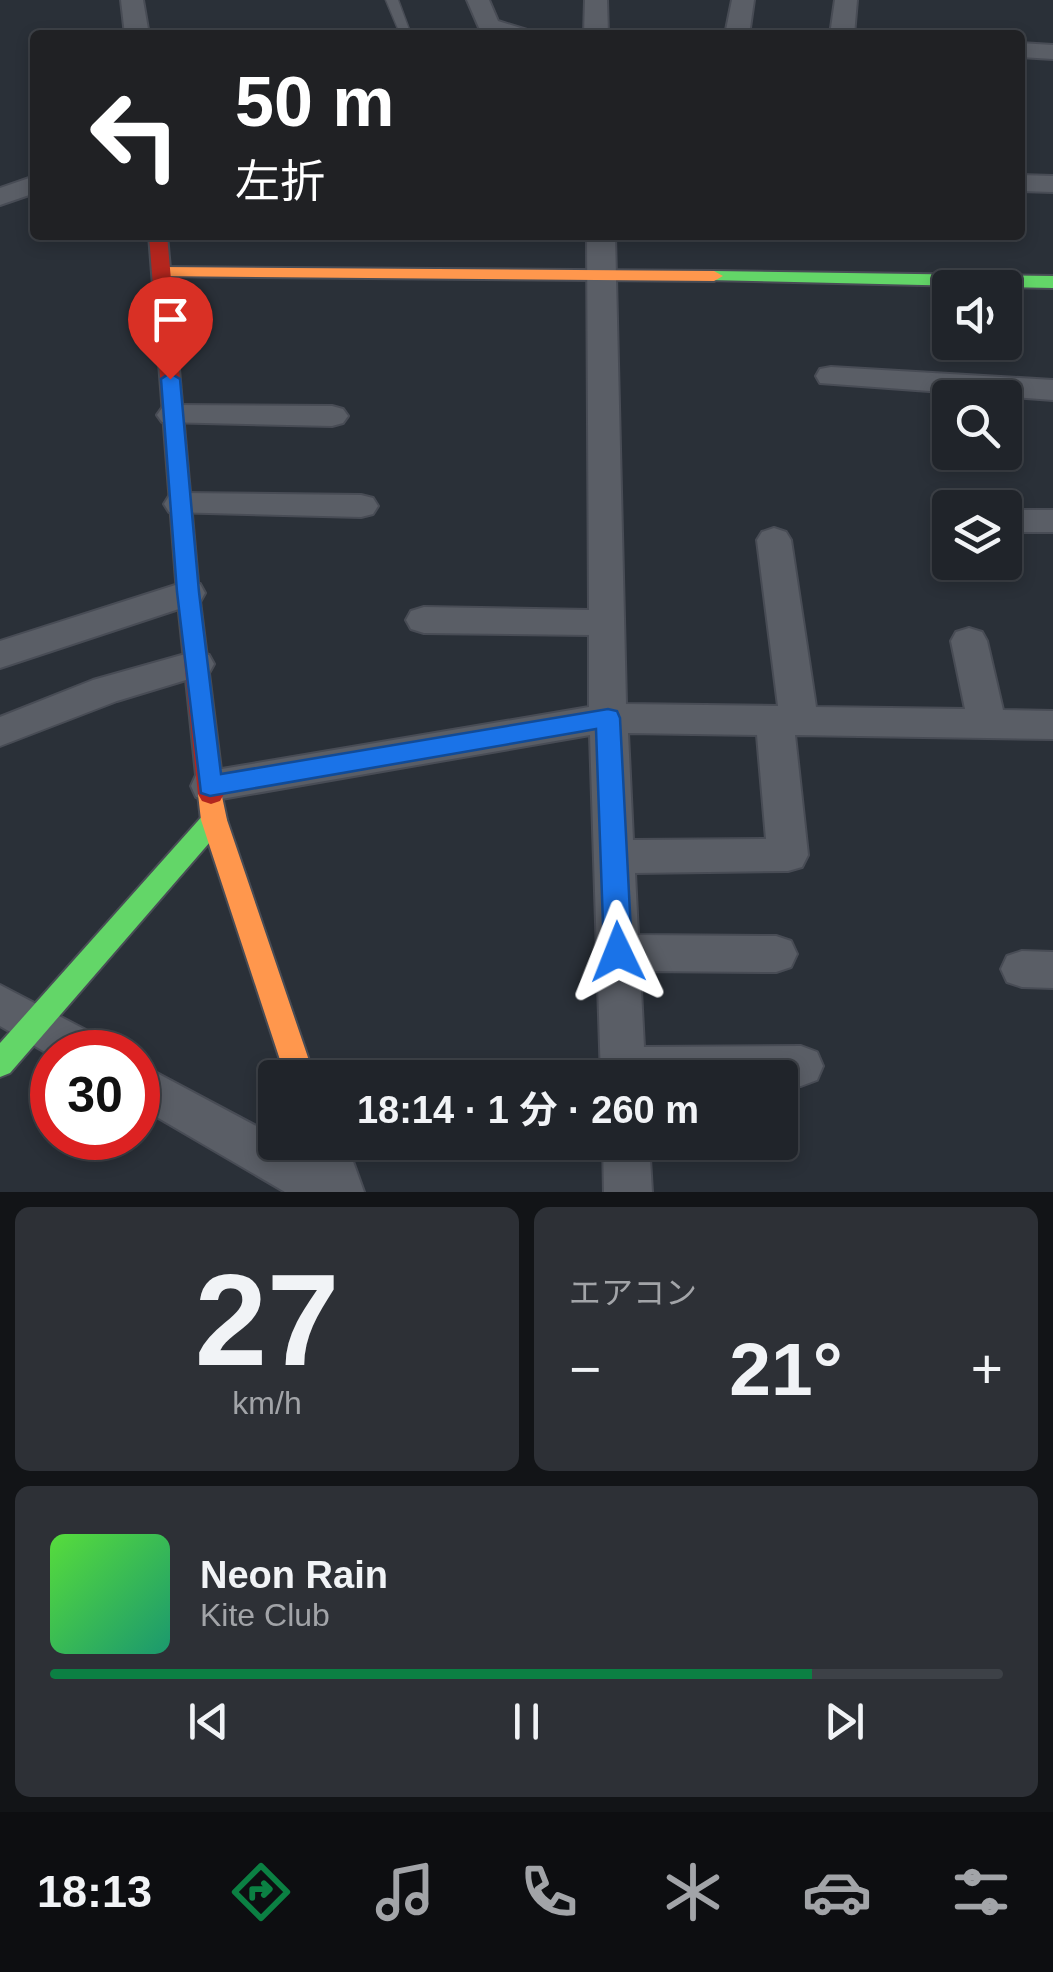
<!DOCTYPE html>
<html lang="ja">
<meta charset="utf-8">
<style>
:root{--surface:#20242a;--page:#2d3036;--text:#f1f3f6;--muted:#a2a4a8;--line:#3d4147;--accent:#0b8043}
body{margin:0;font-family:Arial,"Noto Sans JP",sans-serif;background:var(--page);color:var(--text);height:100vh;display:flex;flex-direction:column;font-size:38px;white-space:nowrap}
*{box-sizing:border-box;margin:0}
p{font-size:32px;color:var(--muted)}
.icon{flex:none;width:55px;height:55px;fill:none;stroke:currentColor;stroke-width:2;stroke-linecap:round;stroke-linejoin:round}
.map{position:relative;height:1192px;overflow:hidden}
.side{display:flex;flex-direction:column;gap:15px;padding:15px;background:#121417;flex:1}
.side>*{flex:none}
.hud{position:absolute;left:30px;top:30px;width:995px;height:210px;border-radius:10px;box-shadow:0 5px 15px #0003,0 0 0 2px var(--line);background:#202124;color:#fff;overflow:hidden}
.buttons{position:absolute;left:932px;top:270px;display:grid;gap:20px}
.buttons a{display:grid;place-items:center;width:90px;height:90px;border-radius:10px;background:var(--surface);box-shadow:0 5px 15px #0003,0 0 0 2px var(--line);font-size:50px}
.speed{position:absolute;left:30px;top:1030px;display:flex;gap:20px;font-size:50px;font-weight:700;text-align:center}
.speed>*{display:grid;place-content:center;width:130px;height:130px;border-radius:50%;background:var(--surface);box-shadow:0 5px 15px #0003,0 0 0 2px var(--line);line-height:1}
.speed .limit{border:15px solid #d22;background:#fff;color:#111}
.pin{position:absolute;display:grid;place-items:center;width:85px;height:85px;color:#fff;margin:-102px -42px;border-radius:50% 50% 50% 0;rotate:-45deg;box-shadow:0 0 10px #0007}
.pin .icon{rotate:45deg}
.me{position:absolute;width:110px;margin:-55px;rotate:358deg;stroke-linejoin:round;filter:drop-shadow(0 0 8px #0008)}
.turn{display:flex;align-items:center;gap:35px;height:210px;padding:0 40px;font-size:45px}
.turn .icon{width:130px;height:130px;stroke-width:2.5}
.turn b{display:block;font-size:70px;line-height:85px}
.big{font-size:75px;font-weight:700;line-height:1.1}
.side .tile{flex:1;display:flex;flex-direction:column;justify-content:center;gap:15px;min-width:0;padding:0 35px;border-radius:15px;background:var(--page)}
.side .dial{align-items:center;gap:0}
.dial b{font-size:130px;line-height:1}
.song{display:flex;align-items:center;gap:30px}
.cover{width:120px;height:120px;border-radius:15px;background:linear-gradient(135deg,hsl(110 70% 55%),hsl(160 70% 35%))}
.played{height:10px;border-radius:5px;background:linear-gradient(90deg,var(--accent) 80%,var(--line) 80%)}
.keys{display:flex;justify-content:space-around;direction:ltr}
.heat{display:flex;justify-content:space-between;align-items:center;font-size:55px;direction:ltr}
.side .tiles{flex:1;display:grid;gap:15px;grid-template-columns:1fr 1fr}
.tile:last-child{grid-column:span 2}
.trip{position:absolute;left:258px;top:1060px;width:540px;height:100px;border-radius:10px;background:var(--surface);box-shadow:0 5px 15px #0003,0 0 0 2px var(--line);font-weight:700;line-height:100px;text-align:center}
.tab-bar{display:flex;height:160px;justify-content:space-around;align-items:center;background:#0d0e11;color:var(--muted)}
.tab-bar .icon{width:70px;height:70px}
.tab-bar .selected{color:var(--accent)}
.tab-bar b{font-size:45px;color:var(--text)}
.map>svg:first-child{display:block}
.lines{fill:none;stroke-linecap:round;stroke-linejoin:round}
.lane-casing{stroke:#484c55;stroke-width:3}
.street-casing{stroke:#484c55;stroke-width:4}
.fast-casing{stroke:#484c55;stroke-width:4}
.slow-casing{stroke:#484c55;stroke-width:4}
.jam-casing{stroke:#484c55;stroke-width:4}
.lane{fill:#5a5e66;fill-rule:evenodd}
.street{fill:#5a5e66;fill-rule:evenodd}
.fast{fill:#63d668;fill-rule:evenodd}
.slow{fill:#ff974d;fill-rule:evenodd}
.jam{fill:#b3261e;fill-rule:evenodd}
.route{fill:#1a73e8;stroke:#114b97;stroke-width:2.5}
</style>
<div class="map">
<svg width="1053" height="1192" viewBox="0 0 1053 1192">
<rect width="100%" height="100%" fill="#2a3038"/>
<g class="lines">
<defs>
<path id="lane" d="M386,0H398L411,35H385L399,31Z"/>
<g id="street">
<path d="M121,0H143L149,35H125Z"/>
<path d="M467,0H489L498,21L527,30L531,35H495L480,30Z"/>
<path d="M585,0H607L608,35H584Z"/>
<path d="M732,0H754L749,35H725Z"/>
<path d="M835,0H857L854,35H830Z"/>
<path d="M1020,43L1053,45V59L1020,57Z"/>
<path d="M1020,175L1053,176V192L1020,191Z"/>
<path d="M35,176V193L0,205V188Z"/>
<path d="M587,235H615L626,704L778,706L757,540L762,532L774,528L786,532L791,540L816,707L965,709L951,641L956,632L969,628L982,632L987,641L1003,710L1053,711V739L795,735L808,855L802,867L788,871L635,873L638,935L776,936L791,941L797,954L791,967L776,972L640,971L644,1047L801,1046L817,1052L823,1066L817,1080L801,1086H780V1078H601L590,735L210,801L196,797L191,786L196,775L210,771L589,707V635L424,633L411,629L406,620L411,611L424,607L589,610ZM628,733L757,735L766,839L633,840Z"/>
<path d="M831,367L1053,380V400L820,383L816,376L820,369Z"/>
<path d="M173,405L332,406L343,409L348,416L343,423L332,426L162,422L157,415L162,408Z"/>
<path d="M181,493L361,495L373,498L378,506L373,514L361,517L169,512L164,504L169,496Z"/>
<rect x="1005" y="510" width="48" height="22"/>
<path d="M188,581L200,584L205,593L200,602L0,668V641Z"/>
<path d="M196,651L209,655L214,664L209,673L117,701L0,746V717L93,680Z"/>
<path d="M1022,951L1053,952V988L1022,987L1007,982L1001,969L1007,956Z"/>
<path d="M0,985L101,1038L107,1052H52V1056L0,1026Z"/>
<path d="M138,1063L275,1136V1142H286L303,1152L300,1142H346L364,1192H285L138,1106Z"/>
<path d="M603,1142H649L652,1192H604Z"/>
</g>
<g id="fast">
<path d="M714,271L1053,276V288L708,280V272Z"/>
<path d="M214,810L223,813L227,820L223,827L10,1073L0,1077V1043L205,813Z"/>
</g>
<g id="slow">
<path d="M162,267L714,271L723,276L714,281L156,276L153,272Z"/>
<path d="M211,784L220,787L227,820L315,1078H286L201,820L198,794L202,787Z"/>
</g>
<path id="jam" d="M149,235H167L199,593L224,794L220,801L211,804L202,801L198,794L177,593Z"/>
</defs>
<use href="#lane" class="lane-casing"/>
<use href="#street" class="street-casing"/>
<use href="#fast" class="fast-casing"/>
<use href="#slow" class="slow-casing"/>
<use href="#jam" class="jam-casing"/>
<use href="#lane" class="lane"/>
<use href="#street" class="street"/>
<use href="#fast" class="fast"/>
<use href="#slow" class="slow"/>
<use href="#jam" class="jam"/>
</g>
<path class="route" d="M170,373L180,379L199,592L221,774L608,709L617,711L620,718L632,952L627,961L618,964L608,961L604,952L596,729L210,796L201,793L177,592L161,379Z"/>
</svg>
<div class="buttons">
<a><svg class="icon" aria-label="sound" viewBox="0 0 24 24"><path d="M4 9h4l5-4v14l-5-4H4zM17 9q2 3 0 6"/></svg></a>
<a><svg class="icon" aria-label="search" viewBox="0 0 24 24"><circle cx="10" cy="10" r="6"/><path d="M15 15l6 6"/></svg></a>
<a><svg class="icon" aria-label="layers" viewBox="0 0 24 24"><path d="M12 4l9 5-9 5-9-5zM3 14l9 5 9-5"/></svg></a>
</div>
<div class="speed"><div class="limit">30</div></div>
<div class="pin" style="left:170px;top:379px;background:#d93025"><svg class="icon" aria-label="arrive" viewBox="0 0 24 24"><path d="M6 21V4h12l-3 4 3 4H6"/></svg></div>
<svg class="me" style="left:618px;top:952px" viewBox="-20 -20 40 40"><path d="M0-17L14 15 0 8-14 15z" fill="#1a73e8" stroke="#fff" stroke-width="4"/></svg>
<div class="trip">18:14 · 1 分 · 260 m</div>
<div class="hud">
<div class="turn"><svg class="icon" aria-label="left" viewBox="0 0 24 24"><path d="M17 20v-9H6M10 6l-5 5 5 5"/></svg><div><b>50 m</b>左折</div></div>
</div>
</div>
<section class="side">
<div class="tiles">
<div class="tile dial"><b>27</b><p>km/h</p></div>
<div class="tile"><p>エアコン</p>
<div class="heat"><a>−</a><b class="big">21°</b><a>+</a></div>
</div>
<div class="tile">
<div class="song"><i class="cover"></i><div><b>Neon Rain</b><p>Kite Club</p></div></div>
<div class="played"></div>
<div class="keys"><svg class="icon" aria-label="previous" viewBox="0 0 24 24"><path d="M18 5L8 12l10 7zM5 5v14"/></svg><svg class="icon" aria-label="pause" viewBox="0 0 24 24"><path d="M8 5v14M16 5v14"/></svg><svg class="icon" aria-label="next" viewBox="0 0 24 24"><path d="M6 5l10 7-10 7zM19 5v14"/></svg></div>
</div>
</div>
</section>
<nav class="tab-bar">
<b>18:13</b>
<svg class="icon selected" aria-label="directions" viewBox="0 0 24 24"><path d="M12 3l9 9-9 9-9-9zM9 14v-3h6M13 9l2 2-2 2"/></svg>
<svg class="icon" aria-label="music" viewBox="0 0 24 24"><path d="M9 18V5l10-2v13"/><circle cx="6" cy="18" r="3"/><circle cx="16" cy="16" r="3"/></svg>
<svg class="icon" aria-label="phone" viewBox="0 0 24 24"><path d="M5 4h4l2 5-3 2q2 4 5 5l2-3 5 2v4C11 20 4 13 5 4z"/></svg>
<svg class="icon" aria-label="climate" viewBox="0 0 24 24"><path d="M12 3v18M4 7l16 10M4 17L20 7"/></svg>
<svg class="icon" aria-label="car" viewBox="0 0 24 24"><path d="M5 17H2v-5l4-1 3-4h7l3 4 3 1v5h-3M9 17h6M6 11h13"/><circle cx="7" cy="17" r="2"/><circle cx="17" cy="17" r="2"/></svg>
<svg class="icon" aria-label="filters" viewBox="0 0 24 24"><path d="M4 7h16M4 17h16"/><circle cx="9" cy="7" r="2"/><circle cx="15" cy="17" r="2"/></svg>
</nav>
